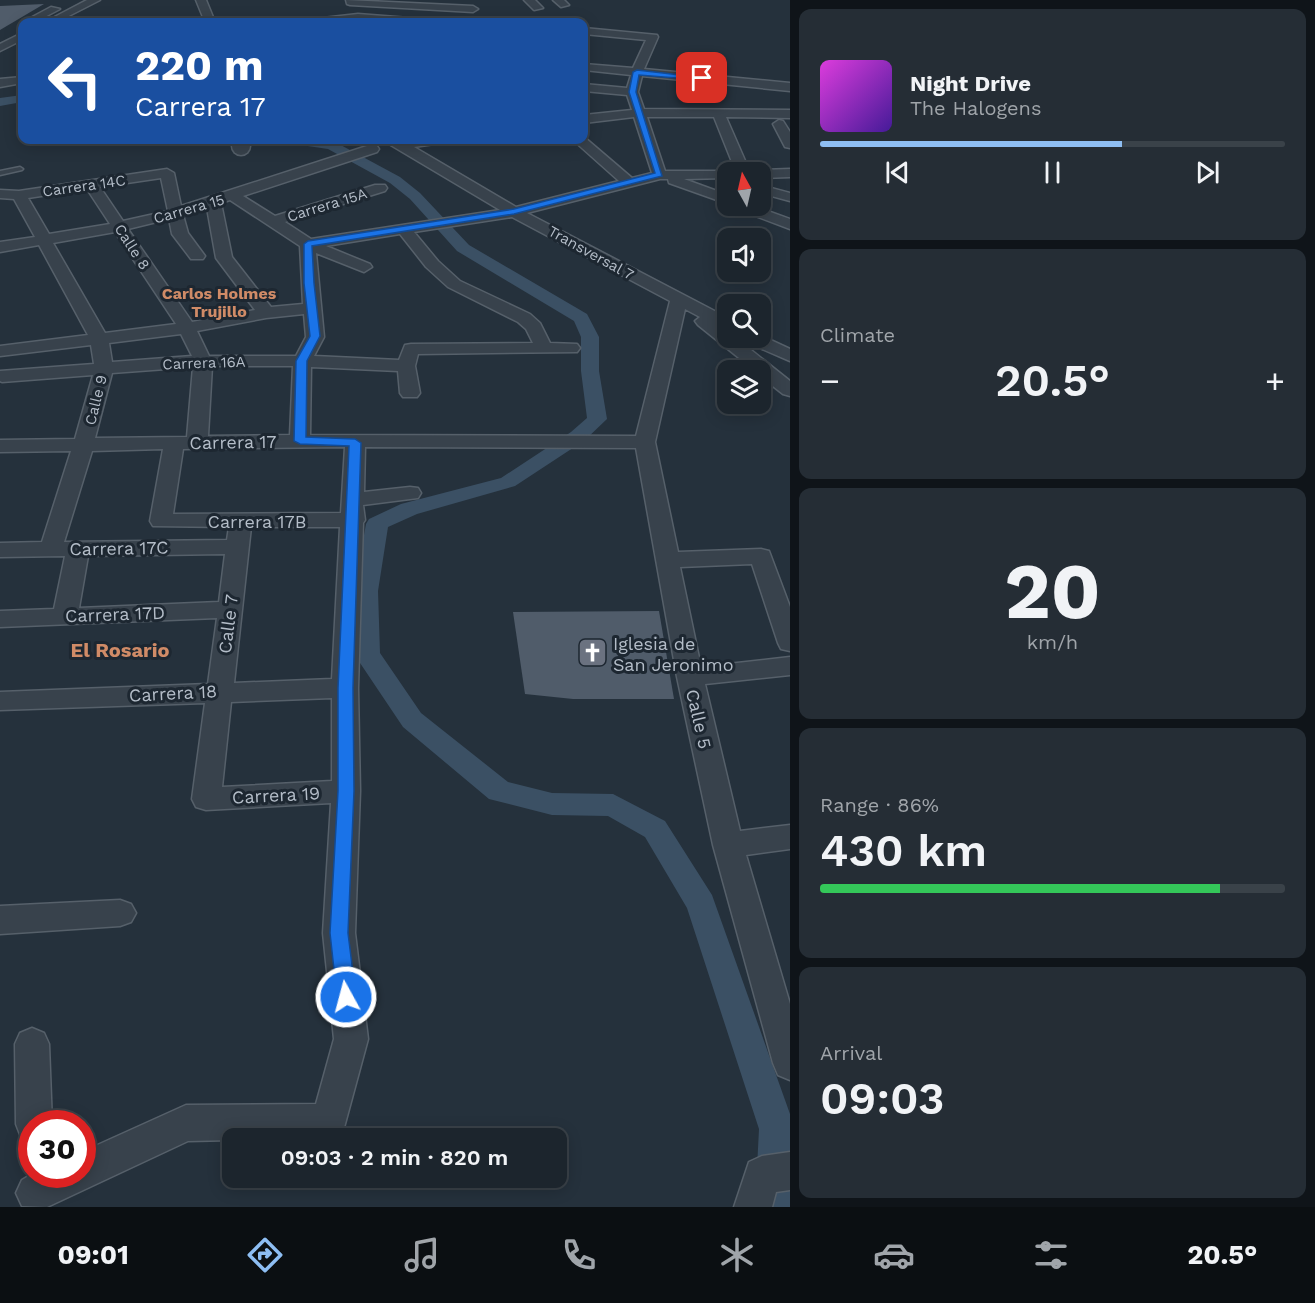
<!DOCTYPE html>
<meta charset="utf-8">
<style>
:root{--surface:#1c252d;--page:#252d35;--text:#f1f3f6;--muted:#a0a5aa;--line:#3a4249;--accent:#8ebef3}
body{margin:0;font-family:"Work Sans",sans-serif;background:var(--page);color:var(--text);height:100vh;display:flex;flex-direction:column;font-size:22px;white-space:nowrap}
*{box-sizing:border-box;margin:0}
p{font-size:20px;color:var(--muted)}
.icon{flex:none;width:33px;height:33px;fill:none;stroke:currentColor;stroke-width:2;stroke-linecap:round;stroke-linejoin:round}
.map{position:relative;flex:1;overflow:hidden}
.sheet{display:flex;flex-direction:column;gap:9px;padding:9px;background:#0f1419;width:525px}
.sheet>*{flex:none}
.top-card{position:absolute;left:18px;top:18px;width:570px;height:126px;border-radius:12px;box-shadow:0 3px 15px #0003,0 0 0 2px var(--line);background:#1a4fa0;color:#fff;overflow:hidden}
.needle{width:39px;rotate:352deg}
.controls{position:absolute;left:717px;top:162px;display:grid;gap:12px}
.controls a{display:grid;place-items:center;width:54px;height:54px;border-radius:12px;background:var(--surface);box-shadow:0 3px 15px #0003,0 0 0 2px var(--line);font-size:30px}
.speed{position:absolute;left:18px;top:1110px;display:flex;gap:12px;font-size:30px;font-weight:700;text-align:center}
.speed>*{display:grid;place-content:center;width:78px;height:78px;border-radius:50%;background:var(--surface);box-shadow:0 3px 15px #0003,0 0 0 2px var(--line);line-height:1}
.speed .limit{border:9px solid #d22;background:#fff;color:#111}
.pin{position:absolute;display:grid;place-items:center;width:51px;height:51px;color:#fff;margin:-26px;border-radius:12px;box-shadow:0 3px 9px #0006}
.me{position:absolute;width:66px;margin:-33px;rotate:353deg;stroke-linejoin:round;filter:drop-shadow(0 0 4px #0008)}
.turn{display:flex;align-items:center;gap:21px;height:126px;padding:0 18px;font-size:27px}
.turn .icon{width:78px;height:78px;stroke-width:2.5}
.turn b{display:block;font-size:42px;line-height:51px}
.big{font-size:45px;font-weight:600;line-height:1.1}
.sheet .card{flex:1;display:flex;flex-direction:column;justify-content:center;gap:9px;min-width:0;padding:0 21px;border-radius:12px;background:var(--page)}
.sheet .dial{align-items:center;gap:0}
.dial b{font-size:78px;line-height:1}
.song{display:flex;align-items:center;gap:18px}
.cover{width:72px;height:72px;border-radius:9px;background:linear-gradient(135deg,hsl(300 70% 55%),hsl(260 70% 35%))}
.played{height:6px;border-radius:3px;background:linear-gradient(90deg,var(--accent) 65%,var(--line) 65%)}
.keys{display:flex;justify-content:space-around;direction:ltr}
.heat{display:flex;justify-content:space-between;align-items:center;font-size:33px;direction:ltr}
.charge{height:9px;border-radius:4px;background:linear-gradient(90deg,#34c759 86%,var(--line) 0)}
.trip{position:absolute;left:222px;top:1128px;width:345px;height:60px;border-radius:12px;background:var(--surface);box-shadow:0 3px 15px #0003,0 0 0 2px var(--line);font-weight:600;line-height:60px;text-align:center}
.menu{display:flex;height:96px;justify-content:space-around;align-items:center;background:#0b0f12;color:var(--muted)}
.menu .icon{width:42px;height:42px}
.menu .active{color:var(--accent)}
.menu b{font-size:27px;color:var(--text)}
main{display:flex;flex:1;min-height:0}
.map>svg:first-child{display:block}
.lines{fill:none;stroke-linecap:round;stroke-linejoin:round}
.canal{fill:#3b5064;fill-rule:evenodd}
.building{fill:#505c6a}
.service-casing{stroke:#56606a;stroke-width:3}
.pedestrian-casing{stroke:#56606a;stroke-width:21}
.minor-casing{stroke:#56606a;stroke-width:3}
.service{fill:#38424c;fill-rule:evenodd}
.pedestrian{stroke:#38424c;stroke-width:18}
.minor{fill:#38424c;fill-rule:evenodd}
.route{fill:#1a73e8;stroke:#114b97;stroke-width:1.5}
.labels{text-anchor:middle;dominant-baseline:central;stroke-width:6;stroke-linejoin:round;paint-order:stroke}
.far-street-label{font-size:15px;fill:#b4bdc8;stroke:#1d2731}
.far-neighbourhood-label{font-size:16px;font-weight:bold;fill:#d08b67;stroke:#1d2731}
.street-label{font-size:18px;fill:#b4bdc8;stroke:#1d2731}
.poi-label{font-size:18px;fill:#b4bdc8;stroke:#1d2731;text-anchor:start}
.neighbourhood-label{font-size:20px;font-weight:bold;fill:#d08b67;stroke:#1d2731}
</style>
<main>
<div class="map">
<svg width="790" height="1207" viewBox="0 0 790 1207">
<rect width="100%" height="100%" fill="#25313c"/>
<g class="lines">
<g class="canal">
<path d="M22,95V102L0,106V98Z"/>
<path d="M287,140H316L337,143L400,177L420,193L469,245L587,314L599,337V371L607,419L585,440L515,486L417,514L388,527L378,591L380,653L421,713L508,782L552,793L613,794L665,821L712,895L790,1114V1207H755L759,1129L687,908L645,837L608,816L552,815L489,799L403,727L354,654V591L366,524L369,519L401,504L501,478L571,432L587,418L581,371V337L574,321L457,251L410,199L390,183L328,149L294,144Z"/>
</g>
</g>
<g class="building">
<path d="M44,4L0,30V6Z"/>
<path d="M659,611L674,699H573L525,694L513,612Z"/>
</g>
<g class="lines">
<defs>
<path id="service" d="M20,167L23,169L22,170L0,175V171Z"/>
<path id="pedestrian" d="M241,140V146"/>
<g id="minor">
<path d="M87,0H100L57,22H45Z"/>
<path d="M196,0H206L215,22H205Z"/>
<path d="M346,0L473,6L478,9L473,12L350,5L347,4Z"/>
<path d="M524,0H535L543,8L534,10Z"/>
<path d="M553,0H564L569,5L561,7Z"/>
<path d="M51,7L60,9L35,22H23Z"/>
<path d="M358,14L422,19L427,22L358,20L309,22L314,19Z"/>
<path d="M584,28L657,35L658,37L644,69L790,83V91L642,76L638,92L644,109L790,110V118L726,117L750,172H736L714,117H647L665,171H733L728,172V178L684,179L728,195V204L669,183L668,179H660L527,213L728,318V330H726L728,338H736L790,381V396L783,394L760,376V370H754L698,325L695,321L700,317L685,309L655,442L678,552L761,549L769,551L790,607V651L781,649L778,643L752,564L680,567L701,667L790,657V675L705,684L740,831L790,825V849L746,855L790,1004V1080L778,1075L773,1063L713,845L677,677L636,448L365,447L364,492L410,487L418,488L421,493L418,498L410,499L363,505L365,520L363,523L358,688L360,791L355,933L368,1039L342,1135L333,1138L188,1141L47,1207L22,1206L16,1193L22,1180L32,1174H82V1152L186,1105L316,1104L334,1039L323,933L331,803L206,810L196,807L192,799L205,703L0,710V692L208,684L217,618L0,627V611L54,609L65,556L0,557V543L42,542L71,451L0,452V440L75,439L93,375L2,382L0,381V371L94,364L91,345L0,356V346L88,335L39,245L0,252V242L35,237L14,199L0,198V190L19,191L167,169L174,173L181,206L367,146H377L379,149L377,152L243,196L275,216L375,185H385L387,188L385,191L285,222L311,239L500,210L389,144V140H442L441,143L414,147L516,207L619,181L573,140H584V137L632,178L652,173L634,117L584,123V115L632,110L627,95L584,91V84L627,88L631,75L584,70V64L633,68L646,40L584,34ZM161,178L168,211L123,221L100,187ZM87,189L110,224L49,234L28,198ZM230,200L300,246L303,304L271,307L232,257L221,203ZM207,208L216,258L255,310L192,322L128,229L169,219L172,234L191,259H203L205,256L188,233L183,215ZM512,217L670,301L636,436L310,435L311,367L398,371L400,393L403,397H417L420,393L415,366L418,354L577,352L580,348L577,344L550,343L540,323L530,314L460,281L438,261L414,232ZM115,232L176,324L105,333L53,243ZM400,234L426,267L448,287L518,322L526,329L533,343L411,344L405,345L399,360L314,356L324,337L316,253L364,272L372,267L370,264L326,246ZM304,314L306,337L296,356H209L197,331L266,318ZM181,334L192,356L112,362L109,343ZM212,366H293L290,435L208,436ZM193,367L187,437L95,438L112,373ZM345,447L341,513L173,514L183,449ZM163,449L150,521L153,526L229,527L227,540L64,542L92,451ZM251,527H340L332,679L234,683ZM225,554L219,602L79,608L88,556ZM332,698V781L222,787L231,702Z"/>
<path d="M22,33V40L0,51V44Z"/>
<path d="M22,77V83L0,87V79Z"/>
<path d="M779,120L783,121L790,132V148L785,147L773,124Z"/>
<path d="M790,169V177L760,178V172H754L760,170Z"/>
<path d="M760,185L790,193V201L760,193Z"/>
<path d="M735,206H754L790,219V229L737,209Z"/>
<path d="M760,335L790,349V361L746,342L743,338H760Z"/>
<path d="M120,900L131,904L136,913L131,922L120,926L0,934V906Z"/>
<path d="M32,1028L44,1033L49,1044L52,1124H32V1141L21,1137L16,1124L15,1044L20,1033Z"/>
<path d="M790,1152V1190L776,1192L772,1207H734L749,1162L762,1156Z"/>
</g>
</defs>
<use href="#service" class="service-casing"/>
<use href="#pedestrian" class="pedestrian-casing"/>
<use href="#minor" class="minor-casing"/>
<use href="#service" class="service"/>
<use href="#pedestrian" class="pedestrian"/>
<use href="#minor" class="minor"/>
</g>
<path class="route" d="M637,70L706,78L702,80L639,75L636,92L662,176L514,214L312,246L314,283L320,336L307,361L306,437L355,439L361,443L353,688L354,791L348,933L356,997L353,1003L346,1006L340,1003L337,997L330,933L338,791V688L349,446L300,444L294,441L296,361L310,336L304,283V244L308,241L514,209L655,173L629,92L633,72Z"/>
<defs>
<symbol id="church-square" viewBox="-11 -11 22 22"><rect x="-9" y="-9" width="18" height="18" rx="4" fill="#6b7280" stroke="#1d2731"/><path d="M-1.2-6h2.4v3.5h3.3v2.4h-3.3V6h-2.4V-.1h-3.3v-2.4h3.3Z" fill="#fff"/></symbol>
</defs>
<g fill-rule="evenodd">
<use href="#church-square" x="576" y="636" width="33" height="33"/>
</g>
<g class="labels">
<g class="far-street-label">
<text transform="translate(84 186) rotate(-8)">Carrera 14C</text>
<text transform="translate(327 205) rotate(-17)">Carrera 15A</text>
<text transform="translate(189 209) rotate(-16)">Carrera 15</text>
<text transform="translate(132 247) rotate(57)">Calle 8</text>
<text transform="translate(591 253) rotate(29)">Transversal 7</text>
<text transform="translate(204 363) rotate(-2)">Carrera 16A</text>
<text transform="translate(96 400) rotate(-76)">Calle 9</text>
</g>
<g class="far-neighbourhood-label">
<text x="219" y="293">Carlos Holmes<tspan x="219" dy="18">Trujillo</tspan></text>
</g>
<g class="street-label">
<text transform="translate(233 442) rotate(-1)">Carrera 17</text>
<text x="257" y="521">Carrera 17B</text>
<text transform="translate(119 548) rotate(-1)">Carrera 17C</text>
<text transform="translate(115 614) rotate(-2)">Carrera 17D</text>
<text transform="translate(228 624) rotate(-83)">Calle 7</text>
<text transform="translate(173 693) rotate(-3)">Carrera 18</text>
<text transform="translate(699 719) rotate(77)">Calle 5</text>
<text transform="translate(276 795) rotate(-3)">Carrera 19</text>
</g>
<g class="poi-label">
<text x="613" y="643">Iglesia de<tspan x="613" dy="21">San Jeronimo</tspan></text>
</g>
<g class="neighbourhood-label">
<text x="120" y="650">El Rosario</text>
</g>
</g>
</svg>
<div class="controls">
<a><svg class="needle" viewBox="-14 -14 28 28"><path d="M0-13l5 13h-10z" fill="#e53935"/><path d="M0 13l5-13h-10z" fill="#a0a5aa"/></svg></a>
<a><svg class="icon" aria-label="sound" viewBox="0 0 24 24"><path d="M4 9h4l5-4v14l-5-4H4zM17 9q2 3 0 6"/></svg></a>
<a><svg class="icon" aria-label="search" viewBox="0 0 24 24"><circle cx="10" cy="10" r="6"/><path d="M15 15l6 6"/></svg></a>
<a><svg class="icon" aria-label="layers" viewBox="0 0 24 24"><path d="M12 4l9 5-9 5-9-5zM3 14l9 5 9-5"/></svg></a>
</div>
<div class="speed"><div class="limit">30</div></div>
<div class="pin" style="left:702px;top:78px;background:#d93025"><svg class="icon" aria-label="arrive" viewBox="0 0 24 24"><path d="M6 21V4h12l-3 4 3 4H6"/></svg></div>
<svg class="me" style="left:346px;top:997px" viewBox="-20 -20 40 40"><circle r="17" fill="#1a73e8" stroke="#fff" stroke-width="3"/><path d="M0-11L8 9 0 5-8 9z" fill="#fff"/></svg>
<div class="trip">09:03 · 2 min · 820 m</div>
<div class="top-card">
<div class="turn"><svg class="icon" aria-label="left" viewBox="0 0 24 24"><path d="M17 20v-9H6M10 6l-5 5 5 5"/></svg><div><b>220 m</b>Carrera 17</div></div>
</div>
</div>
<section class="sheet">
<div class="card">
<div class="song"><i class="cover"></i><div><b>Night Drive</b><p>The Halogens</p></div></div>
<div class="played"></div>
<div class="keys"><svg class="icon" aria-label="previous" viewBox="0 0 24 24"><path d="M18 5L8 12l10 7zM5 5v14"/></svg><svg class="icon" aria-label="pause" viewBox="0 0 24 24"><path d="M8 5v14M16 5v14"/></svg><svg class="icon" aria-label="next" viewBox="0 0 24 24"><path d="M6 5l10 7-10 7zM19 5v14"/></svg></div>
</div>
<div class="card"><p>Climate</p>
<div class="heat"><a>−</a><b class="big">20.5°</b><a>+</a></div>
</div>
<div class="card dial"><b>20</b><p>km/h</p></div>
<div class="card"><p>Range · 86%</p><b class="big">430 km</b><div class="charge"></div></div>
<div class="card"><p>Arrival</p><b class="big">09:03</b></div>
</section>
</main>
<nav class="menu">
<b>09:01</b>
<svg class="icon active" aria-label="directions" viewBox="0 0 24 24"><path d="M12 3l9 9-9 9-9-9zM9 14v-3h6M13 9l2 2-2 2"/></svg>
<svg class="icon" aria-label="music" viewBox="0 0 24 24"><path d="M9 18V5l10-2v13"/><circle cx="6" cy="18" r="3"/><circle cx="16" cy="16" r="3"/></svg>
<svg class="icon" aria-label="phone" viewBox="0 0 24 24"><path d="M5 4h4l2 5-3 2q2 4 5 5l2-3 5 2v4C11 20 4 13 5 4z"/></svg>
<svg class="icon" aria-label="climate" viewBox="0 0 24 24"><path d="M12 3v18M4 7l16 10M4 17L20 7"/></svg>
<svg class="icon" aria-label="car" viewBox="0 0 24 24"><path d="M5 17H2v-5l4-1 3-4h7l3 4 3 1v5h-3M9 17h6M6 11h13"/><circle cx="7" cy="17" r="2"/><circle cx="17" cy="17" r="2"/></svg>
<svg class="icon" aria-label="filters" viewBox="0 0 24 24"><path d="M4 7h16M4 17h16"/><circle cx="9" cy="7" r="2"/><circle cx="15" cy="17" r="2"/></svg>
<b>20.5°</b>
</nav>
